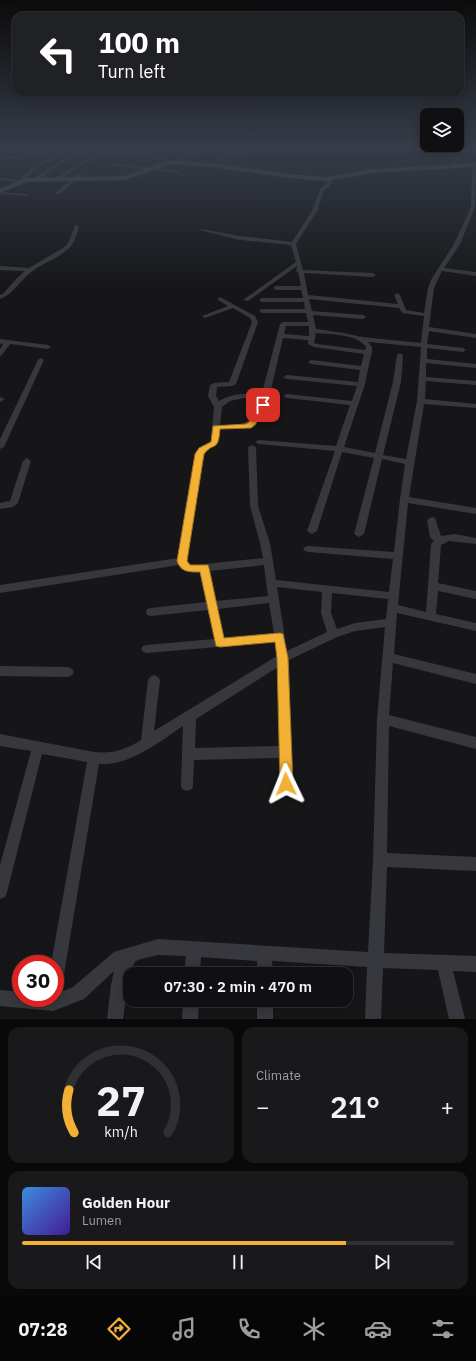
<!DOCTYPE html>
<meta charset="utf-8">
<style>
:root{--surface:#101012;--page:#19191b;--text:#f1f3f6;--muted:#9c9d9f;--line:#303032;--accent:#f2b134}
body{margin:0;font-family:"IBM Plex Sans",sans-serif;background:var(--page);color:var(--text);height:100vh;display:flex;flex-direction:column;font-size:15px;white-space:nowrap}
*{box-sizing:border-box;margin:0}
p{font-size:13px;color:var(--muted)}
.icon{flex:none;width:22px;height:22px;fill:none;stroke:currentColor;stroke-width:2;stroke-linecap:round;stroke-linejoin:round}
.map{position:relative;height:1019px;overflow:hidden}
.sheet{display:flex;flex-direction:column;gap:8px;padding:8px;background:#09090a;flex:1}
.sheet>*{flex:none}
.hud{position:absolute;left:12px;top:12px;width:452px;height:84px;border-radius:12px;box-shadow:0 2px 10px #0003,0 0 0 1px var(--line);background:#202124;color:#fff;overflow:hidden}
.buttons{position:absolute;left:420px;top:108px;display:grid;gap:8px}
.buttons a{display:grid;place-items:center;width:44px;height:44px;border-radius:8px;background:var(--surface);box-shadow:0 2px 10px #0003,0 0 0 1px var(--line);font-size:20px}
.speed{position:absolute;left:12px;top:955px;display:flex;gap:8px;font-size:20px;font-weight:700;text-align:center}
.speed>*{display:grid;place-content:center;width:52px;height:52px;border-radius:50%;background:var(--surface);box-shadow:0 2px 10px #0003,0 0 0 1px var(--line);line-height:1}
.speed .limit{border:6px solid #d22;background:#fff;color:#111}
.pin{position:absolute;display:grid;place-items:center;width:34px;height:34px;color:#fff;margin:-17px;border-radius:8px;box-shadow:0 2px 6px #0006}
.me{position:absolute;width:44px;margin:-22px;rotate:358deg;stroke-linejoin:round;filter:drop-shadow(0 0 3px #0008)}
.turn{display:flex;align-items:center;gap:14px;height:84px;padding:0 20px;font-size:18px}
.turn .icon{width:52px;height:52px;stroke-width:2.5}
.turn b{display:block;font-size:28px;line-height:34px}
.big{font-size:30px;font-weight:600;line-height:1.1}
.sheet .tile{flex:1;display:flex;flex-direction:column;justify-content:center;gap:6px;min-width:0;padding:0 14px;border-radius:12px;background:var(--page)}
.sheet .dial{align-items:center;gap:0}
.dial svg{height:104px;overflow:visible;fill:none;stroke:var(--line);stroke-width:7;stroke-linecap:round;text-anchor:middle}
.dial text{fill:var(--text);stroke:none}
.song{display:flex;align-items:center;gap:12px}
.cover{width:48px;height:48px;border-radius:6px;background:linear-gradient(135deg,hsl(210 70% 55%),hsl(260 70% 35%))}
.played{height:4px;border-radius:2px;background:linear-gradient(90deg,var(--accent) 75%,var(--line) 75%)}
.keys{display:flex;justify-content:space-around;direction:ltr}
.heat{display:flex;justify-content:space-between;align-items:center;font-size:22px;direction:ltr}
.sheet .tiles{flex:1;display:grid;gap:8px;grid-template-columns:1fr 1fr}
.tile:last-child{grid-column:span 2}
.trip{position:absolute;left:123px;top:967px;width:230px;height:40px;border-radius:12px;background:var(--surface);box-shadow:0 2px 10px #0003,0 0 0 1px var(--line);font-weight:600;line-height:40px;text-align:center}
.dock{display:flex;height:64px;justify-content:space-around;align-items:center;background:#060607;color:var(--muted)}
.dock .icon{width:28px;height:28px}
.dock .active{color:var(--accent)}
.dock b{font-size:18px;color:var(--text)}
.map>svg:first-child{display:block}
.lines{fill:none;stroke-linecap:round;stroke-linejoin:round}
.street{fill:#37383d;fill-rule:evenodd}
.secondary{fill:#45474d;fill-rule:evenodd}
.route{fill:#f2b134;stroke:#9d7322}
</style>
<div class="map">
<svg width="476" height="1019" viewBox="0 0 476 1019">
<rect width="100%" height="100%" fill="#161618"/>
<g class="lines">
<g class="street">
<path d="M204,147H209L172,163L146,156L131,157L101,155L71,171L60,180H56V178L69,169L96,155L77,153L37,181H33V179L72,153L62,152V154L37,168L21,183L0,180V178L19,180L35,166L59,153C52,153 44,153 37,154C23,156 14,162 0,156V154C18,159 27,152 45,151C73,149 101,153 129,155C137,155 145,153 153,155C159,156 165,159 170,162Z"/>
<path d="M251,147L254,148L250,153H234L209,166L206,165L232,151H248Z"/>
<path d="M267,147L287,148L289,149L287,150L266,149Z"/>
<path d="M456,155L458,156L457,166L455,167L453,166L454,156Z"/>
<path d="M112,163L178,171L180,172L178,173L111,165Z"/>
<path d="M474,164L476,165L475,207L460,244L444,268L476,272V276L442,271L434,288L429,327L476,334V338L429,331L427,344L463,348L466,350L463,352L427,348V359L476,364V368L426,363V377L476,381V385L426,381L425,399L476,404V408L424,404L409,497L476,508V514L408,503L398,605L426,612L431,544L434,541L430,537L427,520L432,517L435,518L441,536L455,534L476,538V544L449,541L441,545L438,583L476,591V599L438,591L436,614L476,623V631L397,613L394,654L476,674V684L393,663L389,715L476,737V749L389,726L387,853L476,857V871L387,867L384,953L476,956V972L453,971L465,1019H449L438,970L383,968L381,1019H365L367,967L272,961L273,974H257V961L201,957L200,974H184L186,956L158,955L141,959L136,961L132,967L129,976L123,1019H107L111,985L114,971L84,999L53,1011L0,1006V990L21,992V998H55V964H51L87,762L42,754L7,892L5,897L0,899V865L31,751L0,746V734L94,752C113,754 125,750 141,740L148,680L150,677L154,675L158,677L160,680L154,731L277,656L275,642L147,653L143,652L141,649L143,646L147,645L214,639L208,610L151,616L147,615L146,612L147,609L151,608L206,602L200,572C192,573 184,572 179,565L0,593V585L178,558L196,454L199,448L211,441L214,407L208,396L210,385L214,383L229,382L252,322L250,318L233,308L205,318L202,316L228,306L218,300L217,299L220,297L255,316L258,322L236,384L232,386L217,387L216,396L219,401C232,393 246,393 260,395L263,389L280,324L283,322H308L306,313H262L259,311L262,309H305L304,302H262L259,300L262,298H303L301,290H276L273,288L276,286H301L298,272L296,271L297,266L248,301L243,300L296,262L291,245L240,240L200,230L202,229L240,236L292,242L312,211L320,189L326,184L329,178H333L330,186L324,190L317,211L296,244L303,270L373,273L376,275L373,277L304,273L308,295L398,304L394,295L397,293L400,295L406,310L424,313L428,288L432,278L454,244L471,207L472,165ZM309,299L399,308L402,313L424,316L421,343L362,337L344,333L316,329L313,315L363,319L366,317L363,315L312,311ZM286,326H309V336L284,334ZM316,333C331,335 356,333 366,347L365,350L317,344L314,343ZM283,338L308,340V344L314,347L364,354L361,366L311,360L308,362L311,364L360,370L358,382L287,375L283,377L287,379L357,386L352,401L287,394L283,396L287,398L350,405L336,446L259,440L255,442L259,444L335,451L307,531L312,534L317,531L342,452L374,458L354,534L359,537L364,534L382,459L405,464L400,499L394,552L308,546L305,547L303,549L305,551L308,552L393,559L389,592L276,580L270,543L258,506L256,447L252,445L248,447L250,506L260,543L263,558L194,565L188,563V550L204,454L205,451L219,442L220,429H242L256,423L267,405L266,397L271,389ZM368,342L421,347L417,401L406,459L383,455L401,382L403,355L400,353L397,355L393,382L375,453L344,447L365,384L371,355L372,353V347ZM244,398L259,399C259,405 258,408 254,413C245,428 236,425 220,425L222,407L230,401ZM264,565L268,596L216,601L210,571ZM277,587L322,592L321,613L327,632L287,651ZM332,593L388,599L386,619L355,623L337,629L331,613ZM269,603L274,633L224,638L218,609ZM385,627L377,719L373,860L368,952L158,939L114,952L73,987L61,992L99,764C130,766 159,742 183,726L181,785L182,789L187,791L192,789L193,785L194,760L279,758L280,784L281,788L286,790L291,788L292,784L289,660L337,637L355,631ZM278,667L279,746L195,748L196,719Z"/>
<path d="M80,172L83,173L60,194H56V192Z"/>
<path d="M0,192L27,194L29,195L27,196L0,194Z"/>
<path d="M75,225L79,226C77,233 75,243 69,248C58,259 42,263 30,273C20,281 12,295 0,299V295L3,294L16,279L25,271L0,270V266L29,268L66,246L70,239Z"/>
<path d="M0,339L48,345L51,347L48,349L10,344L2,355L0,356V349L3,345L0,343Z"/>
<path d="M41,358L44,360L4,447L0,449V439L38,360Z"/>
<path d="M0,397L5,399L0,402Z"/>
<path d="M27,458L31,461L18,503L13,507L0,509V503L10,501L23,461Z"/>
<path d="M0,666L68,667L72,669L74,672L72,675L68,677L0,676Z"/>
<path d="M183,1000H199L198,1019H182Z"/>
<rect x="257" y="1000" width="16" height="19"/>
</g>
<path class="secondary" d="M172,160L211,163L289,174L326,177L372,169L476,163V167L372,173L326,181L289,178L211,167L172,164L125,180L26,182L0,193V189L26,178L124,176L163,162Z"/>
</g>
<linearGradient id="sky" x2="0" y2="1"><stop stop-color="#0c0c0d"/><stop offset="0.51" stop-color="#363c48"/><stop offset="1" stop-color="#363c48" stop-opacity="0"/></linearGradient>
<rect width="476" height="289" fill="url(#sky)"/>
<path class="route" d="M263,402L267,405L255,425L251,428L220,429C218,453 214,441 204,454L187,561L190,565H208L209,568L224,638L280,633L283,634L288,658L293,784L291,788L286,790L282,788L280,784L277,658L275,642L220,647L216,646L200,572C188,572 181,572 177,561L195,454L199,448L211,442L213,426L246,424L249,422L261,403Z"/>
</svg>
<div class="buttons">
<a><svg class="icon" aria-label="layers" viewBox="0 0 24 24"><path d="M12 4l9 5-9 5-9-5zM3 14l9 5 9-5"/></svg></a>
</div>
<div class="speed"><div class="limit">30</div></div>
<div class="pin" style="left:263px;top:405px;background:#d93025"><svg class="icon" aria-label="arrive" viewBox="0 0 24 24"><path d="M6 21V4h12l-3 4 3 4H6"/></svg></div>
<svg class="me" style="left:286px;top:784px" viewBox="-20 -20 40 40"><path d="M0-17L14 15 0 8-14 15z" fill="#f2b134" stroke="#fff" stroke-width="4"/></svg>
<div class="trip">07:30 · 2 min · 470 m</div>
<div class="hud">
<div class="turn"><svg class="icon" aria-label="left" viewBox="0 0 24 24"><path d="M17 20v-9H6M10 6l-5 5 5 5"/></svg><div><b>100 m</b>Turn left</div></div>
</div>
</div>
<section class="sheet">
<div class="tiles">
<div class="tile dial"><svg viewBox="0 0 100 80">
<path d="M14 69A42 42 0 1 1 86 69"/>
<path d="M14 69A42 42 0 0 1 10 36" stroke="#f2b134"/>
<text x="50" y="56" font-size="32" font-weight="700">27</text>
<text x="50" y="72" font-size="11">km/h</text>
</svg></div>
<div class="tile"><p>Climate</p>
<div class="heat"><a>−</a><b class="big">21°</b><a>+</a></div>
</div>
<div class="tile">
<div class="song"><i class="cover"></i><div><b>Golden Hour</b><p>Lumen</p></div></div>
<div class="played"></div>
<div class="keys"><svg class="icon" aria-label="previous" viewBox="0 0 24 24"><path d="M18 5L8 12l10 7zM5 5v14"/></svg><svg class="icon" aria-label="pause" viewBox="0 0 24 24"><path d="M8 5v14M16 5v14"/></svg><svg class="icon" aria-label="next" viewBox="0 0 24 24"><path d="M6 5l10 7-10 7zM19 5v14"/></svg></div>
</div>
</div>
</section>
<nav class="dock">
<b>07:28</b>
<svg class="icon active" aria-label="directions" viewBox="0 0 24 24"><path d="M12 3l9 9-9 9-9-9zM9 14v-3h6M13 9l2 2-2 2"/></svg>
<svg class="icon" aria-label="music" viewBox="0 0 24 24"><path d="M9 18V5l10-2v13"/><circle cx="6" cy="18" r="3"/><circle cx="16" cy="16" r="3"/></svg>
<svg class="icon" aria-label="phone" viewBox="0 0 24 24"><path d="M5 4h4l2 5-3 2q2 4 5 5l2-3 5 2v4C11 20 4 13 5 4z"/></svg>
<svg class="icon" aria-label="climate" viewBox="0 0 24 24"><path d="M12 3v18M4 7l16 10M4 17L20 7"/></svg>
<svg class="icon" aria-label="car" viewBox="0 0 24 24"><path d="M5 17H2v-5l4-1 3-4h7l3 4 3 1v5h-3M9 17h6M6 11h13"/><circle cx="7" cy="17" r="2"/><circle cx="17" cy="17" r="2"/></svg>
<svg class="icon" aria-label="filters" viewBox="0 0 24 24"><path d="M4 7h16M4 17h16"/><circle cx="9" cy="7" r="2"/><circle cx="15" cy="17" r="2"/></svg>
</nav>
